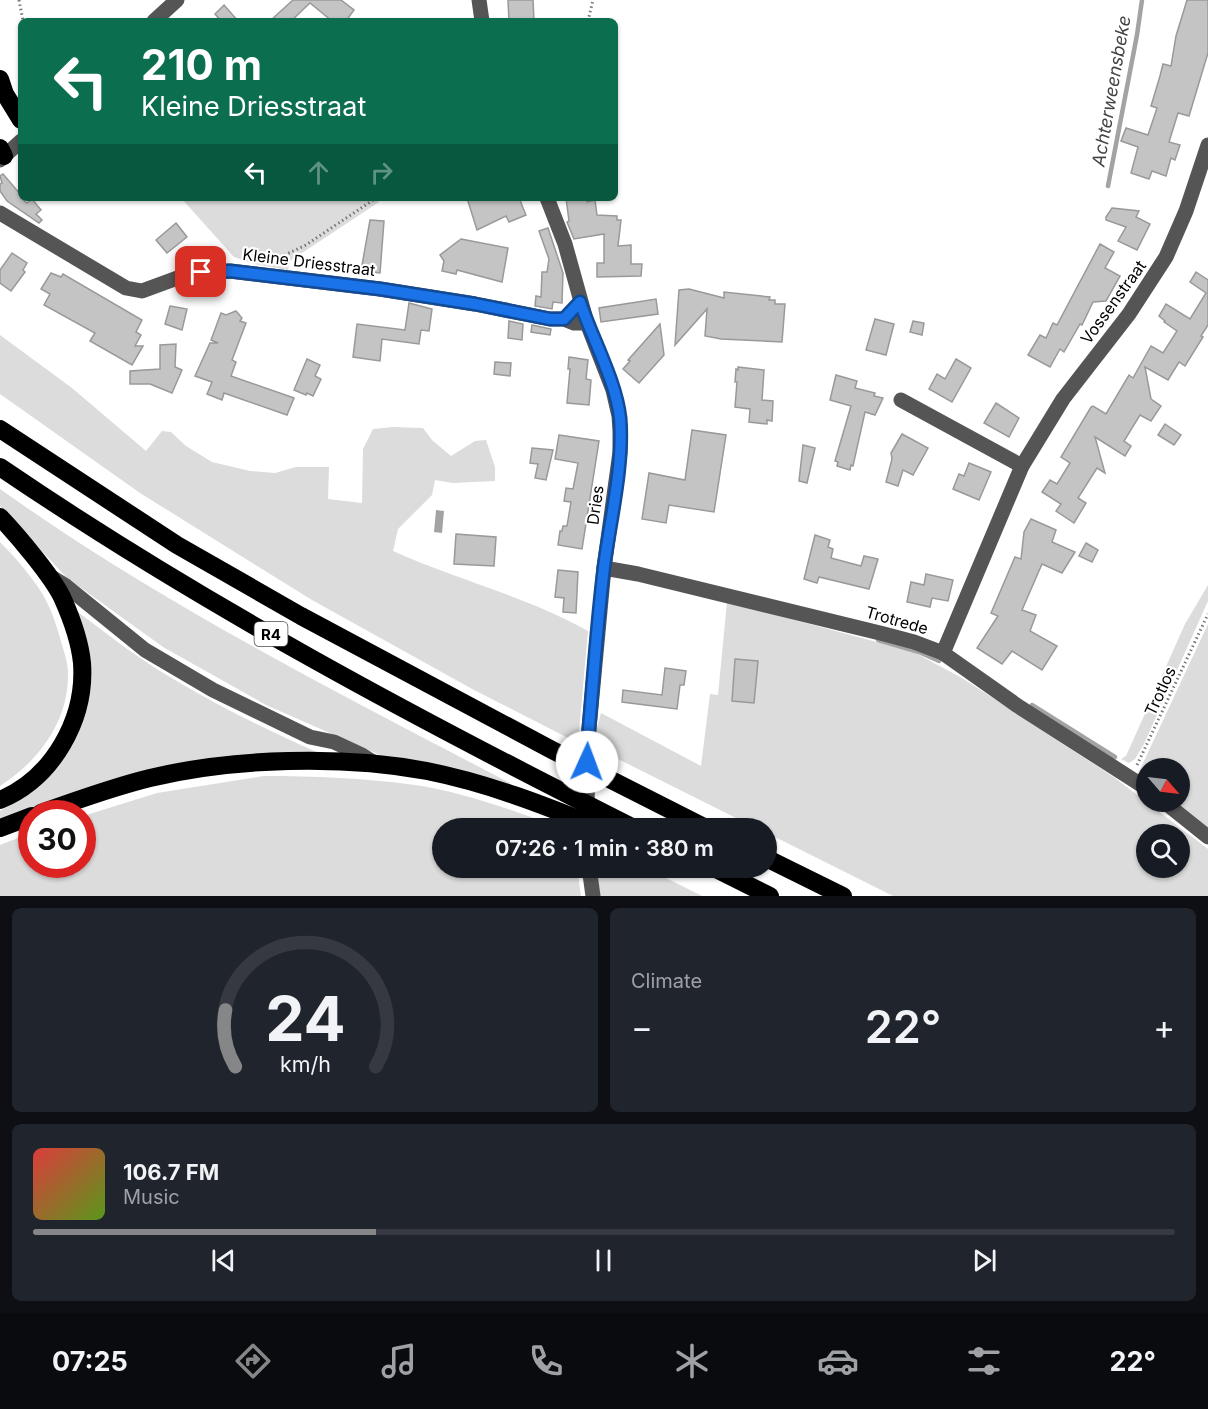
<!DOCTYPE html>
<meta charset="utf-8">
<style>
:root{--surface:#171b24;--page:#20242c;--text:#f1f3f6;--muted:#9ea1a6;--line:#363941;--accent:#858687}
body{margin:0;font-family:Inter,sans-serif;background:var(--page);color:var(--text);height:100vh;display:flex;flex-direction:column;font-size:22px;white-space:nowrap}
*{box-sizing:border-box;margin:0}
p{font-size:20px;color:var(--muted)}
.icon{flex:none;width:33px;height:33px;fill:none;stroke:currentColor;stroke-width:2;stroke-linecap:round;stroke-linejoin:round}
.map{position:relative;height:896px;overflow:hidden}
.side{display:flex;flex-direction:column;gap:12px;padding:12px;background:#0d0f14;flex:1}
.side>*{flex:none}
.banner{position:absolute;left:18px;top:18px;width:600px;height:183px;border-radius:9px;box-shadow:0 2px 4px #0004;background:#0b6e4f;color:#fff;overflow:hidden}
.needle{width:39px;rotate:118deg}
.tools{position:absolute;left:1136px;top:758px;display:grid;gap:12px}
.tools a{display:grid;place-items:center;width:54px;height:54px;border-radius:50%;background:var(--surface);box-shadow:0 2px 4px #0004;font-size:30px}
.speed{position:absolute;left:18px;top:800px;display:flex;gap:12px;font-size:30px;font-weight:700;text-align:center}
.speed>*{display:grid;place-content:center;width:78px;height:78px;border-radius:50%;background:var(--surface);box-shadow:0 2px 4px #0004;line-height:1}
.speed .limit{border:9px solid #d22;background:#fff;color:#111}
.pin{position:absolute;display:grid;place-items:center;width:51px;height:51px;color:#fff;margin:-26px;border-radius:12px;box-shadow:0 3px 9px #0006}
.me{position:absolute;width:66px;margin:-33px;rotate:2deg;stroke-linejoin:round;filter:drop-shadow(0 0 4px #0008)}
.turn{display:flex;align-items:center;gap:21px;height:126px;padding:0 24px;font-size:27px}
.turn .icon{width:78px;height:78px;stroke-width:2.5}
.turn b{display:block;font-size:42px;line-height:51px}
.lanes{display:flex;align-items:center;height:57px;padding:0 24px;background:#0003;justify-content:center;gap:30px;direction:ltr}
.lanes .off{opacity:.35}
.big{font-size:45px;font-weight:600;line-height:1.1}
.side .widget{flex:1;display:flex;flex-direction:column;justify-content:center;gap:9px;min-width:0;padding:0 21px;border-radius:9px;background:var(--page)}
.side .dial{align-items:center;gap:0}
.dial svg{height:156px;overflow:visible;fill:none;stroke:var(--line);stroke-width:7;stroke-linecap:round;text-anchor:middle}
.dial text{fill:var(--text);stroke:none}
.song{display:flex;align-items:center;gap:18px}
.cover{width:72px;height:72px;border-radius:9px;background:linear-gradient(135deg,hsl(0 70% 55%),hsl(90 70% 35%))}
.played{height:6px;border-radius:3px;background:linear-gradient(90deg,var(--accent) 30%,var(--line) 30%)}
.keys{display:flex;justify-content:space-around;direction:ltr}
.heat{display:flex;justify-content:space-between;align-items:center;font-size:33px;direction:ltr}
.side .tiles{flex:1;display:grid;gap:12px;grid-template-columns:1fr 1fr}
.widget:last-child{grid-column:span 2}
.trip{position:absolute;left:432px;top:818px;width:345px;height:60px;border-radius:30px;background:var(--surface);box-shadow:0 2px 4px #0004;font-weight:600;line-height:60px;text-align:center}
.menu{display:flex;height:96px;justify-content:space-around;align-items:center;background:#090b0e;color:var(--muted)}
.menu .icon{width:42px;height:42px}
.menu .active{color:var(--accent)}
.menu b{font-size:27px;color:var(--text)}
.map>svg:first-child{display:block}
.green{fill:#dcdcdc;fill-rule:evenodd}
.water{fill:#a3a3a3}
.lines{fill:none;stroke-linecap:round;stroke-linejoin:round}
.stream{stroke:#a3a3a3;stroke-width:4.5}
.building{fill:#c4c4c4;stroke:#999;stroke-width:1.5}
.path{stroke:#777;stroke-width:3;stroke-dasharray:1.5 3;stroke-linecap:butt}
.minor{stroke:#555;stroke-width:15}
.highway{stroke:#000;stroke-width:18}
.route-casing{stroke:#114b97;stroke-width:15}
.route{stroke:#1a73e8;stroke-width:10}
.labels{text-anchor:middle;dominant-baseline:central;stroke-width:4.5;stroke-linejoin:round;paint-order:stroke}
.shield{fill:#fff;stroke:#4c4c4c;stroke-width:1.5}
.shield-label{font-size:15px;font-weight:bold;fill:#000}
.street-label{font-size:16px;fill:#000;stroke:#fff}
.water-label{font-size:18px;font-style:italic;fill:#444;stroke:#fff}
</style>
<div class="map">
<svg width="1208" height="896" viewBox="0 0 1208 896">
<rect width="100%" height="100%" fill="#fff"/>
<g class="green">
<path d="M181,198H378L379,202L290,261L288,270L254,264L234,257Z"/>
<path d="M0,335L72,388L146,451L162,431L171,432L186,446L212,462L250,471L275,473L296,467H329L328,499L362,503L363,449L373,429L393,427L423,428L432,440L451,456L475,441L486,440L495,467V481L453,483L435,480L432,495L398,529L393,551C457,580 526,596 588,631L578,743L474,690L312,600L140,493L0,394Z"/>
<path d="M0,489C160,603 336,692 510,783V787L389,759L266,705L163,647L66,577L0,506Z"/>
<path d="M0,542C14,556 27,571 38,587C49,603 55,620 60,638C63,649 68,662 68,673C69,721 39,761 0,786Z"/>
<path d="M1208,585V601L1144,744L1135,759L1129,763L1121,759L1126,756L1185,624Z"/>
<path d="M727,602L914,652L932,662L962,678L1115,778L1208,849V896H893L767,833L766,828H756L592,746L601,713L701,766L710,694L718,695ZM1146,834H1179V867H1146Z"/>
<path d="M74,609C108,635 143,662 180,683C226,710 273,733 321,754H273L0,821V811C31,793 60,769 75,736Z"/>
<path d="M1208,624V832L1170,801H1179V768H1146V782L1137,776Z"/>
<path d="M264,776C314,776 364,778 415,785C457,791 507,808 547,823L546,828H442V867H577L581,896H0V845L31,833L32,864H82L83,816L157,793Z"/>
<path d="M597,867H644L702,896H599Z"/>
</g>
<path class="water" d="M436,510L444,511L442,533L434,532Z"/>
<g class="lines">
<g class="stream">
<path d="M1108,186L1137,35L1142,0"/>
<path d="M878,640L919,652L939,661"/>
<path d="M1032,705L1115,757"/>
</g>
</g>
<g class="building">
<path d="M293,0H341L354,10L346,21H332L310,3L291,21H270Z"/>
<path d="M508,0H533L534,21H509Z"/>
<path d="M1187,0H1208V53L1189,116L1178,113L1169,142L1180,145L1175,160L1171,158L1166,176L1152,171L1149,179L1131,173L1138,147L1121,141L1126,128L1148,135L1157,108L1151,106L1160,76L1163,64L1171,66L1176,36Z"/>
<path d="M224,5L238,21H221L215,14Z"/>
<path d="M3,174L21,195V198L27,203L32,199L41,210L36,214L42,220L39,223L7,201L0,191V184L2,183L0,176Z"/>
<path d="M467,198H519L526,215L509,222L506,216L477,230Z"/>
<path d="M566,198H587V202L595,200L597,215L617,216V220H621L618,246L631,245V264H642L641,276L597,277V263H604V234L574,239L567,222L569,221Z"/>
<path d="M1112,208L1139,211L1136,217L1150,224L1137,250L1118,241L1126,227L1106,220V217Z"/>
<path d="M370,220L384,221L380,273L361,271Z"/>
<path d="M176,223L187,237L167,253L156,240Z"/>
<path d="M548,228L563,273L562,303L553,302L552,309L535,306L536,296L541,297L542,272H547L549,259L539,231Z"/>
<path d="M461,239L508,248L502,282L457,270L456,274L442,271L444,261L440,255Z"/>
<path d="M1100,244L1114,252L1105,268L1120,276L1106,301L1093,302L1082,325L1080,324L1064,352L1060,349L1050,367L1028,355L1040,335L1046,338L1053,323L1057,325Z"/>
<path d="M12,253L27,263L23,270L25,272L11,291L0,283V270Z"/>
<path d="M1196,272L1208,280V325L1201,336L1203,337L1185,366L1179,362L1168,380L1145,367L1151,399L1161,406L1151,421L1140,415L1124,441L1131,446L1125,456L1095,437L1105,473L1097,468L1078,498L1086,503L1074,523L1056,511L1061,504L1042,492L1050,480L1057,484L1070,463L1061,457L1091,407L1093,406L1106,414L1129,375L1133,378L1151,346L1163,353L1177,331L1164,322L1165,321L1159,316L1166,304L1190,319L1206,293L1190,282Z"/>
<path d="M51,273L61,277L63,274L142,320L136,332L141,335L135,346H143L132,365L90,341L95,333L44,305L50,294L41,289Z"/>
<path d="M689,289L724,298V292L770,297L769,300H775V304H785L782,342L721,339L705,336L707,309L675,345L679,290Z"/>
<path d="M656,299L658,314L601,322L599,308Z"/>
<path d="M409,303L432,309L429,331L421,330L419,344L382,339L380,361L353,357L357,324L405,330Z"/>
<path d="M170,306L187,309L182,330L165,324Z"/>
<path d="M236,311L242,318L240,321L246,323L232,360L236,362L231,376L294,398L287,415L224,393L222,400L207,394L212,382L195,376L210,343H218L211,340L221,313L226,315Z"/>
<path d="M875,319L894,324L886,355L866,350Z"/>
<path d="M509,321L523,324L522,340L508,338Z"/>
<path d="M913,321L924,323L922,335L910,332Z"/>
<path d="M660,324L664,355L639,383L623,369L630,361L628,360Z"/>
<path d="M532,325L551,329L550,335L531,332Z"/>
<path d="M176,344L175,367L182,370L172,393L150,384H130V371L160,369V345Z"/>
<path d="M569,357L588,360L586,379L591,380L589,405L567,403L570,369H568Z"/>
<path d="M307,359L320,365L315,376L321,379L313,396L307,393L306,395L294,390Z"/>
<path d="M956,359L971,368L952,402L929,389L937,374L945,379Z"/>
<path d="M495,362L511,363L510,376L494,374Z"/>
<path d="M738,367L764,370L762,400L773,401L772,421L767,420V424L749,422L750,409L735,407L737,382H735L736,369L738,370Z"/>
<path d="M836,375L857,381L855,388L875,393L874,396L883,398L875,415L865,412L853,466L851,465L850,470L837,466L838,462L835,461L851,406L830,400Z"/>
<path d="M996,403L1019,418L1009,437L984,423Z"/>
<path d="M1165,424L1181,435L1174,445L1158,435Z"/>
<path d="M692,430L726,435L714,512L669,505L666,523L642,519L649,473L685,480Z"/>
<path d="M902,434L928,448L913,475L903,470L898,486L886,482L892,459L891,453Z"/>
<path d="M559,435L599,441L582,549L558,545L560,531H562L563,526H567L571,502L564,501L566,488L573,489L578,463L555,459Z"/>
<path d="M803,445L815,448L807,483L799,481Z"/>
<path d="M532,448L553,450L546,480L535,478L538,464L530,463Z"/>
<path d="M969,463L991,472L979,500L953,489L959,474L964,476Z"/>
<path d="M1031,519L1056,530L1052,542L1075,552L1062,573L1042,564L1022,610L1036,615L1030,631L1057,646L1042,670L1012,651L1002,664L977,648L998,616L991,613L1015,557L1021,559L1024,532Z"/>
<path d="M456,534L496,537L494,566L454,564Z"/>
<path d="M815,535L830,540L828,547L833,549L831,558L861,566L864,556L878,559L869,589L819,577L817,583L804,579Z"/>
<path d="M1086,543L1098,550L1092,562L1079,556Z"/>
<path d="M558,570L578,572L576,613L563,612L564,598L555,597Z"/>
<path d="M926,574L953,580L948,601L932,598L930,607L907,602L911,582L924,585Z"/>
<path d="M735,659L758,661L754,703L732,701Z"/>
<path d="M665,668L686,671L684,685H680L677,709L622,702L623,690L662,695Z"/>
</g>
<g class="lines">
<g class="path">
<path d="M19,0L23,21"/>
<path d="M588,21L593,0"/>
<path d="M272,261L306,245L376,198"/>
<path d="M1137,765L1208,614"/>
</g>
<g class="minor">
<path d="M479,0L482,21"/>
<path d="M154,21L177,0"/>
<path d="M0,160L21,141"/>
<path d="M547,198L565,244L587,323L613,390L619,416L620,431V452L604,568L588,739L587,814"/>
<path d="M0,213L126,288L142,291L180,277L201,272L230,271L380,289L475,304L550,319H564L574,323H587"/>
<path d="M901,400L1022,466"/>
<path d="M604,568L638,574L884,634L914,642L943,653L1018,706L1146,788"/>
<path d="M48,575L66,586L145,650L213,690L310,737L334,742L362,755L376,764"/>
<path d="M943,653L1022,466L1063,399L1129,314L1166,257L1186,211L1208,145"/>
<path d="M1163,801L1208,837"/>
<path d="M589,867L593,896"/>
</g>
<g class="highway">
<path d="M0,79L5,94L21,120"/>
<path d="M0,148L4,156"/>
<path d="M0,429L177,545L301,616L552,750L706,828"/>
<path d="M0,467C201,604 417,719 634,828"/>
<path d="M0,517C18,536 51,575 62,597C71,617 80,642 82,663C86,719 53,778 0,800"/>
<path d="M41,813C77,800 113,787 150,778C233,758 343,755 427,771C487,783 544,805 600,828"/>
<path d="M0,828L32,816"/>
<path d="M766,858L843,896"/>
<path d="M712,867L770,896"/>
</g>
</g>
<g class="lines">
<defs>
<path id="route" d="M201,272L230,271L380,289L475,304L550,319H564L580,302C592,338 616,381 620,418C624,465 610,521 604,567C597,624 593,682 588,740L587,762"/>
</defs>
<use href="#route" class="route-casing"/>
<use href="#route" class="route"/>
</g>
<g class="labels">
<rect class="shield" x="254.5" y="622" width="33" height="24" rx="4.5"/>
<g class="shield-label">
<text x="271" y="634">R4</text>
</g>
<g class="street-label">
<text transform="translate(309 262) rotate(7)">Kleine Driesstraat</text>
<text transform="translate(1113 302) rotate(-54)">Vossenstraat</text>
<text transform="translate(595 505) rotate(-82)">Dries</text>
<text transform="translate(897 620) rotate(16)">Trotrede</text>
<text transform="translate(1160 691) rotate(-65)">Trotlos</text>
</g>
<g class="water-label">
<text transform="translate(1111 91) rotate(-80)">Achterweensbeke</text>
</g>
</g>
</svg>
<div class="tools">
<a><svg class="needle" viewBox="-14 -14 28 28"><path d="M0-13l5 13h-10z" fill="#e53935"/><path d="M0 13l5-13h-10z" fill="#9ea1a6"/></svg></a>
<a><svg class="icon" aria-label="search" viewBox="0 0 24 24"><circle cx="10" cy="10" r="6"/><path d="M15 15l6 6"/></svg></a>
</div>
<div class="speed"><div class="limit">30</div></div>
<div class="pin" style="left:201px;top:272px;background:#d93025"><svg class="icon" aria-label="arrive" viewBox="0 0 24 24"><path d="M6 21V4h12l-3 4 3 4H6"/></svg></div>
<svg class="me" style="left:587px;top:762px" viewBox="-20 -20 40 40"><circle r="19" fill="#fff"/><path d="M0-13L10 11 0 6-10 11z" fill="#1a73e8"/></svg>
<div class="trip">07:26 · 1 min · 380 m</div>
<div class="banner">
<div class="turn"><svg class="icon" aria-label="left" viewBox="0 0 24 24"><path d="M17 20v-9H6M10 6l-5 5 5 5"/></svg><div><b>210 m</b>Kleine Driesstraat</div></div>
<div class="lanes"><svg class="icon" aria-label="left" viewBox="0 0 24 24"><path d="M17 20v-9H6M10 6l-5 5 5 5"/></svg><svg class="icon off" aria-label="ahead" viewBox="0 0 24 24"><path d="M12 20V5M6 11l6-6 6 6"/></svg><svg class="icon off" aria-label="right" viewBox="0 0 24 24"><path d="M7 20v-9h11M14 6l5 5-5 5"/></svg></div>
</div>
</div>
<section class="side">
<div class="tiles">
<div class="widget dial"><svg viewBox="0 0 100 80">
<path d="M14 69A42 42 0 1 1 86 69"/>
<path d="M14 69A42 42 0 0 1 9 40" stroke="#858687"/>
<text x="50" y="56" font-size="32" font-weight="700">24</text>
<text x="50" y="72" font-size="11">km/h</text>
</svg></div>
<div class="widget"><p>Climate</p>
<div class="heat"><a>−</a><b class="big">22°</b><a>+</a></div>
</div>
<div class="widget">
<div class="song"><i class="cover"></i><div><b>106.7 FM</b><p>Music</p></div></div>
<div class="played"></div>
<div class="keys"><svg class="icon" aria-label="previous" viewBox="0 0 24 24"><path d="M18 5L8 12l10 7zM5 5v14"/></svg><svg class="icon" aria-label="pause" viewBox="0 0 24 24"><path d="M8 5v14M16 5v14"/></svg><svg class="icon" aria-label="next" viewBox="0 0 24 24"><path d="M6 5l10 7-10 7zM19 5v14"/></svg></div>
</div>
</div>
</section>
<nav class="menu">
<b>07:25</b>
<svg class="icon active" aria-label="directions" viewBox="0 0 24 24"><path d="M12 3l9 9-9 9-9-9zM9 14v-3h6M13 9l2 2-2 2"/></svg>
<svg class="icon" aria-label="music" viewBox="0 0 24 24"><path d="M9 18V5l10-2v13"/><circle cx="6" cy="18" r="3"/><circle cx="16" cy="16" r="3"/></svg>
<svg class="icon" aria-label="phone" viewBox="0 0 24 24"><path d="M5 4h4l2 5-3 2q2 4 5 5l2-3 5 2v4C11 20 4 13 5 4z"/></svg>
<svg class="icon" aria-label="climate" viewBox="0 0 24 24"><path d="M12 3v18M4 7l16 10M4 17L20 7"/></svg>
<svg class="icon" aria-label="car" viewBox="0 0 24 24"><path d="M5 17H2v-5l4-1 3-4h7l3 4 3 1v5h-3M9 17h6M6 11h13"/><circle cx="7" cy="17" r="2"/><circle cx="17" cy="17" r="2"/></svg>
<svg class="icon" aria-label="filters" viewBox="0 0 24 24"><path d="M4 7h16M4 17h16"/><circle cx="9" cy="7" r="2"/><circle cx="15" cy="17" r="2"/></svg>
<b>22°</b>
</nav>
